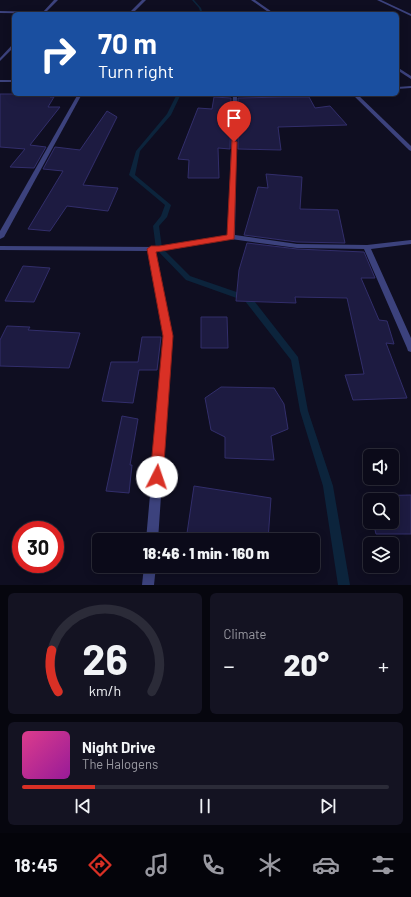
<!DOCTYPE html>
<meta charset="utf-8">
<style>
:root{--surface:#0b0a19;--page:#141322;--text:#f1f3f6;--muted:#9a9aa2;--line:#2b2b38;--accent:#d93025}
body{margin:0;font-family:Barlow,sans-serif;background:var(--page);color:var(--text);height:100vh;display:flex;flex-direction:column;font-size:15px;white-space:nowrap}
*{box-sizing:border-box;margin:0}
p{font-size:13px;color:var(--muted)}
.icon{flex:none;width:22px;height:22px;fill:none;stroke:currentColor;stroke-width:2;stroke-linecap:round;stroke-linejoin:round}
.map{position:relative;height:585px;overflow:hidden}
.side{display:flex;flex-direction:column;gap:8px;padding:8px;background:#06060e;flex:1}
.side>*{flex:none}
.banner{position:absolute;left:12px;top:12px;width:387px;height:84px;border-radius:6px;box-shadow:0 2px 10px #0003,0 0 0 1px var(--line);background:#1a4fa0;color:#fff;overflow:hidden}
.controls{position:absolute;left:363px;top:449px;display:grid;gap:8px}
.controls a{display:grid;place-items:center;width:36px;height:36px;border-radius:6px;background:var(--surface);box-shadow:0 2px 10px #0003,0 0 0 1px var(--line);font-size:20px}
.speed{position:absolute;left:12px;top:521px;display:flex;gap:8px;font-size:20px;font-weight:700;text-align:center}
.speed>*{display:grid;place-content:center;width:52px;height:52px;border-radius:50%;background:var(--surface);box-shadow:0 2px 10px #0003,0 0 0 1px var(--line);line-height:1}
.speed .limit{border:6px solid #d22;background:#fff;color:#111}
.pin{position:absolute;display:grid;place-items:center;width:34px;height:34px;color:#fff;margin:-41px -17px;border-radius:50% 50% 50% 0;rotate:-45deg;box-shadow:0 0 4px #0007}
.pin .icon{rotate:45deg}
.me{position:absolute;width:44px;margin:-22px;rotate:4deg;stroke-linejoin:round;filter:drop-shadow(0 0 3px #0008)}
.turn{display:flex;align-items:center;gap:14px;height:84px;padding:0 20px;font-size:18px}
.turn .icon{width:52px;height:52px;stroke-width:2.5}
.turn b{display:block;font-size:28px;line-height:34px}
.big{font-size:30px;font-weight:800;line-height:1.1}
.side .tile{flex:1;display:flex;flex-direction:column;justify-content:center;gap:6px;min-width:0;padding:0 14px;border-radius:6px;background:var(--page)}
.side .dial{align-items:center;gap:0}
.dial svg{height:104px;overflow:visible;fill:none;stroke:var(--line);stroke-width:7;stroke-linecap:round;text-anchor:middle}
.dial text{fill:var(--text);stroke:none}
.song{display:flex;align-items:center;gap:12px}
.cover{width:48px;height:48px;border-radius:6px;background:linear-gradient(135deg,hsl(330 70% 55%),hsl(300 70% 35%))}
.played{height:4px;border-radius:2px;background:linear-gradient(90deg,var(--accent) 20%,var(--line) 20%)}
.keys{display:flex;justify-content:space-around;direction:ltr}
.heat{display:flex;justify-content:space-between;align-items:center;font-size:22px;direction:ltr}
.side .tiles{flex:1;display:grid;gap:8px;grid-template-columns:1fr 1fr}
.tile:last-child{grid-column:span 2}
.trip{position:absolute;left:92px;top:533px;width:228px;height:40px;border-radius:6px;background:var(--surface);box-shadow:0 2px 10px #0003,0 0 0 1px var(--line);font-weight:800;line-height:40px;text-align:center}
.tab-bar{display:flex;height:64px;justify-content:space-around;align-items:center;background:#04040a;color:var(--muted)}
.tab-bar .icon{width:28px;height:28px}
.tab-bar .selected{color:var(--accent)}
.tab-bar b{font-size:18px;color:var(--text)}
.map>svg:first-child{display:block}
.lines{fill:none;stroke-linecap:round;stroke-linejoin:round}
.stream{fill:#0c243c;fill-rule:evenodd}
.building{fill:#1d1b41;stroke:#322e6b}
.street{fill:#3c427d;fill-rule:evenodd}
.route{fill:#d93025;stroke:#8d1f18}
</style>
<div class="map">
<svg width="411" height="585" viewBox="0 0 411 585">
<rect width="100%" height="100%" fill="#0f0e21"/>
<g class="lines">
<g class="stream">
<path d="M192,0H194L201,8L203,14H201L199,8Z"/>
<path d="M177,94H181L171,115L140,151L135,175L171,205L167,217L159,226L162,248L190,276L251,297L298,357L308,411L333,486L350,585H338L323,486L300,411L291,360L245,301L186,280L156,249L153,226L161,216L165,205L129,175L136,151L167,114Z"/>
</g>
</g>
<g class="building">
<path d="M0,94H52L50,97H54L48,107H60L30,145L46,147L34,168L10,167L25,149L0,147Z"/>
<path d="M214,97L231,98L230,149L218,148L219,178H188L189,160L178,159L198,108L212,109Z"/>
<path d="M286,97H309L315,108L330,106L347,125L278,127L281,150L238,149V98Z"/>
<path d="M107,111L117,117L83,185L118,188L108,211L67,206L50,231L28,229L63,171L43,169L55,147L80,150Z"/>
<path d="M266,174L302,177L300,209L338,210L345,243L297,242L244,235L258,187L268,188Z"/>
<path d="M247,243L297,249L364,252L375,278H361L379,320L387,321L394,344L386,343L407,398L353,400L345,375L364,374L347,298L295,297L296,303L236,301L239,270Z"/>
<path d="M23,266L50,268L34,302L5,301Z"/>
<path d="M201,317H227L228,348H201Z"/>
<path d="M7,326L30,327L28,330L80,333L69,368L0,366V340Z"/>
<path d="M142,337H161L157,370H139L133,403L102,401L111,362H138Z"/>
<path d="M221,387L274,388L284,404L288,429L271,436L274,460L225,458V437L211,430L205,398Z"/>
<path d="M122,416L138,419L130,465H132L129,493L106,491Z"/>
<path d="M194,486L271,498L268,540H257L224,534L223,540H186Z"/>
<path d="M411,495V534H376L373,522H392V500H370V510L366,496Z"/>
</g>
<g class="lines">
<g class="street">
<path d="M54,0H58L46,12L75,14L0,13V11L43,12Z"/>
<path d="M142,0H146L132,14H128Z"/>
<path d="M251,0H255L275,14H271Z"/>
<path d="M377,0H381L411,14V16Z"/>
<path d="M303,13H321L323,14H301Z"/>
<path d="M13,44H14V47L0,61V58Z"/>
<path d="M397,67L411,76V79L397,70Z"/>
<rect x="0" y="80" width="14" height="2"/>
<path d="M411,86V88L397,89V87Z"/>
<path d="M78,94H82L4,237L0,239V231Z"/>
<path d="M233,94H237L235,235L297,244L367,245L411,240V244L371,249L411,338V352L408,351L407,348L364,249L297,248L231,239L155,251L172,336L158,540H146L164,336L148,251L0,250V246L159,247L228,235Z"/>
<path d="M352,94H357L411,146V151L409,150Z"/>
<path d="M144,566H156L154,585H142Z"/>
</g>
</g>
<path class="route" d="M232,140L237,142L234,239L156,252L173,336L163,477L161,482L157,483L152,482L150,477L163,336L147,249L151,246H159L227,235Z"/>
</svg>
<div class="controls">
<a><svg class="icon" aria-label="sound" viewBox="0 0 24 24"><path d="M4 9h4l5-4v14l-5-4H4zM17 9q2 3 0 6"/></svg></a>
<a><svg class="icon" aria-label="search" viewBox="0 0 24 24"><circle cx="10" cy="10" r="6"/><path d="M15 15l6 6"/></svg></a>
<a><svg class="icon" aria-label="layers" viewBox="0 0 24 24"><path d="M12 4l9 5-9 5-9-5zM3 14l9 5 9-5"/></svg></a>
</div>
<div class="speed"><div class="limit">30</div></div>
<div class="pin" style="left:234px;top:142px;background:#d93025"><svg class="icon" aria-label="arrive" viewBox="0 0 24 24"><path d="M6 21V4h12l-3 4 3 4H6"/></svg></div>
<svg class="me" style="left:157px;top:477px" viewBox="-20 -20 40 40"><circle r="19" fill="#fff"/><path d="M0-13L10 11 0 6-10 11z" fill="#d93025"/></svg>
<div class="trip">18:46 · 1 min · 160 m</div>
<div class="banner">
<div class="turn"><svg class="icon" aria-label="right" viewBox="0 0 24 24"><path d="M7 20v-9h11M14 6l5 5-5 5"/></svg><div><b>70 m</b>Turn right</div></div>
</div>
</div>
<section class="side">
<div class="tiles">
<div class="tile dial"><svg viewBox="0 0 100 80">
<path d="M14 69A42 42 0 1 1 86 69"/>
<path d="M14 69A42 42 0 0 1 9 37" stroke="#d93025"/>
<text x="50" y="56" font-size="32" font-weight="700">26</text>
<text x="50" y="72" font-size="11">km/h</text>
</svg></div>
<div class="tile"><p>Climate</p>
<div class="heat"><a>−</a><b class="big">20°</b><a>+</a></div>
</div>
<div class="tile">
<div class="song"><i class="cover"></i><div><b>Night Drive</b><p>The Halogens</p></div></div>
<div class="played"></div>
<div class="keys"><svg class="icon" aria-label="previous" viewBox="0 0 24 24"><path d="M18 5L8 12l10 7zM5 5v14"/></svg><svg class="icon" aria-label="pause" viewBox="0 0 24 24"><path d="M8 5v14M16 5v14"/></svg><svg class="icon" aria-label="next" viewBox="0 0 24 24"><path d="M6 5l10 7-10 7zM19 5v14"/></svg></div>
</div>
</div>
</section>
<nav class="tab-bar">
<b>18:45</b>
<svg class="icon selected" aria-label="directions" viewBox="0 0 24 24"><path d="M12 3l9 9-9 9-9-9zM9 14v-3h6M13 9l2 2-2 2"/></svg>
<svg class="icon" aria-label="music" viewBox="0 0 24 24"><path d="M9 18V5l10-2v13"/><circle cx="6" cy="18" r="3"/><circle cx="16" cy="16" r="3"/></svg>
<svg class="icon" aria-label="phone" viewBox="0 0 24 24"><path d="M5 4h4l2 5-3 2q2 4 5 5l2-3 5 2v4C11 20 4 13 5 4z"/></svg>
<svg class="icon" aria-label="climate" viewBox="0 0 24 24"><path d="M12 3v18M4 7l16 10M4 17L20 7"/></svg>
<svg class="icon" aria-label="car" viewBox="0 0 24 24"><path d="M5 17H2v-5l4-1 3-4h7l3 4 3 1v5h-3M9 17h6M6 11h13"/><circle cx="7" cy="17" r="2"/><circle cx="17" cy="17" r="2"/></svg>
<svg class="icon" aria-label="filters" viewBox="0 0 24 24"><path d="M4 7h16M4 17h16"/><circle cx="9" cy="7" r="2"/><circle cx="15" cy="17" r="2"/></svg>
</nav>
